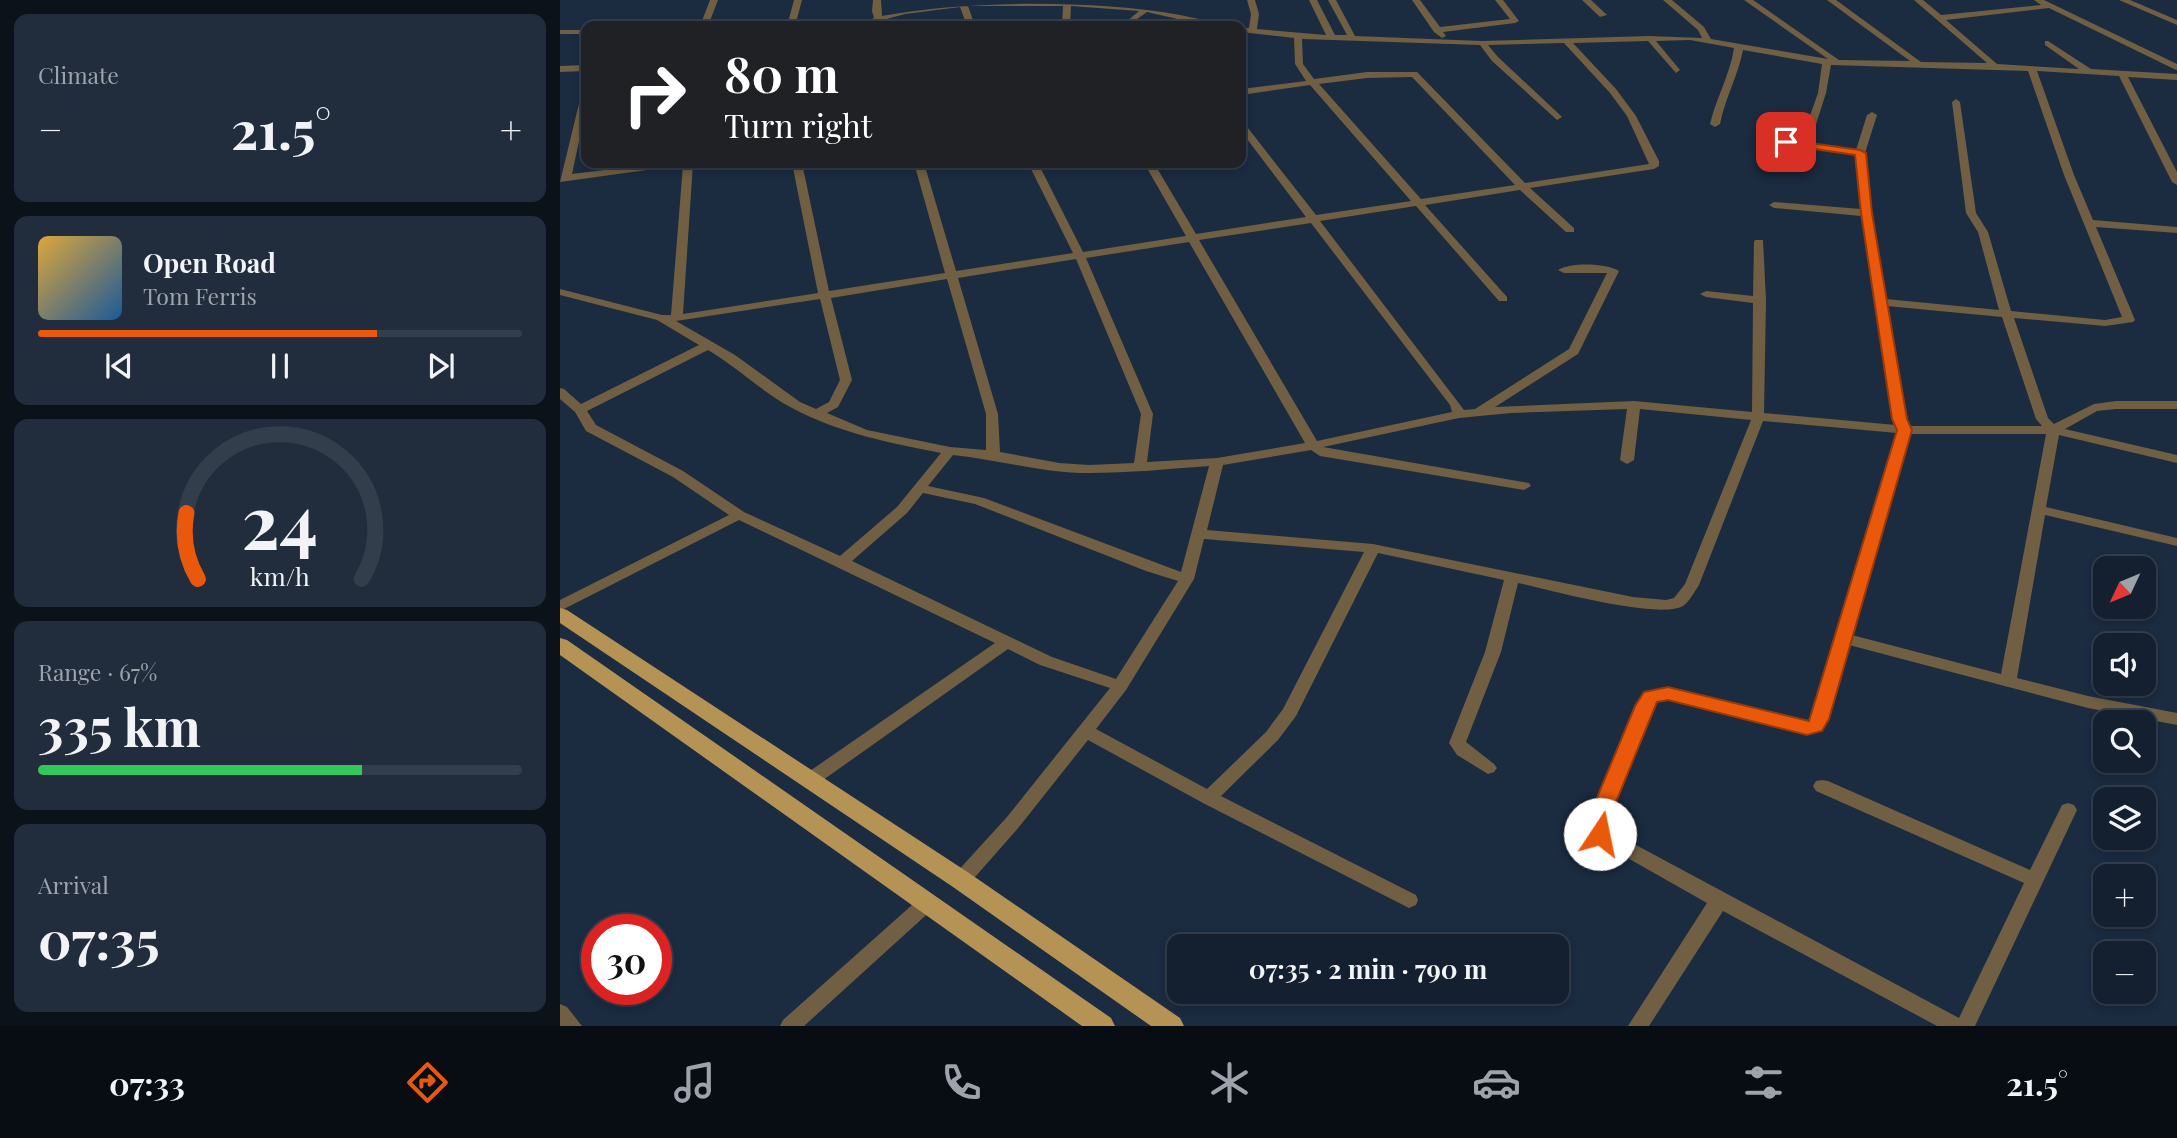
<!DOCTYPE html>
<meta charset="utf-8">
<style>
:root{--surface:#142030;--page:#212d3c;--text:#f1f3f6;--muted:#9da3ab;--line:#333e4c;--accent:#ea580c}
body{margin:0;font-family:"Playfair Display",serif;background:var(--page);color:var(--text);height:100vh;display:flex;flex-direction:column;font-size:26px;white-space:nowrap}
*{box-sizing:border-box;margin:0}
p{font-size:23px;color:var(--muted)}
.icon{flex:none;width:38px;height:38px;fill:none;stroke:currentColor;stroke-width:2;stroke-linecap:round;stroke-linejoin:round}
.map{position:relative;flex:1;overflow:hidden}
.drawer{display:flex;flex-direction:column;gap:14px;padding:14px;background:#0b121a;width:560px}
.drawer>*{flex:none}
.banner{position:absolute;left:21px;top:21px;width:665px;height:147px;border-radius:14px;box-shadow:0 4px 10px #0003,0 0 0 2px var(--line);background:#202124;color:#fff;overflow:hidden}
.needle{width:46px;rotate:226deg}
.controls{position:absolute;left:1533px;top:556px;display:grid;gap:14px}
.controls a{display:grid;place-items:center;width:63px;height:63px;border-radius:14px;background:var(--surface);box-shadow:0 4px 10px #0003,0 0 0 2px var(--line);font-size:35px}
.speed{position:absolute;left:21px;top:914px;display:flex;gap:14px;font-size:35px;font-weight:700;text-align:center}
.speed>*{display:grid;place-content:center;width:91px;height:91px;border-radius:50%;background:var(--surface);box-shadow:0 4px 10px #0003,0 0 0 2px var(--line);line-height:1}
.speed .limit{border:10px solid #d22;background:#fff;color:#111}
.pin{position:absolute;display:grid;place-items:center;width:60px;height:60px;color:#fff;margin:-30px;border-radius:14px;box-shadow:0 4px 10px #0006}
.me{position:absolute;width:77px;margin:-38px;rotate:11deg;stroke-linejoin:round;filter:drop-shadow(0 0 5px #0008)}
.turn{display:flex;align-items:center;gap:24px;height:147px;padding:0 28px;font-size:32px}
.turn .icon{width:91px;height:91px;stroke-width:2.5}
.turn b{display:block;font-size:49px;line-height:60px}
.big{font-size:52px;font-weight:700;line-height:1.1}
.drawer .tile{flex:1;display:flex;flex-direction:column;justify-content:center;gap:10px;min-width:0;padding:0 24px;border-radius:14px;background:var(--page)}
.drawer .dial{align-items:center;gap:0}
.dial svg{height:182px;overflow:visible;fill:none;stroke:var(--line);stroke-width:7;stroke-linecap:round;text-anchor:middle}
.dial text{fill:var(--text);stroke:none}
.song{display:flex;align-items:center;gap:21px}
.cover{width:84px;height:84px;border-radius:10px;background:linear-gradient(135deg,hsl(40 70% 55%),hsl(210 70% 35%))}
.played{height:7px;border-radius:4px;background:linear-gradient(90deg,var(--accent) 70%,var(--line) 70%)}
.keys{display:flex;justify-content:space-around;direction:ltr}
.heat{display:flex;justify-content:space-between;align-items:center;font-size:38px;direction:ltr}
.charge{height:10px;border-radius:5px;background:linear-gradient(90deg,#34c759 67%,var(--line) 0)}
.trip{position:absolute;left:607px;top:934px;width:402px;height:70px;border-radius:14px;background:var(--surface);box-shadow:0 4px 10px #0003,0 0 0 2px var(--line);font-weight:700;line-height:70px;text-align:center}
.tab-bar{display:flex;height:112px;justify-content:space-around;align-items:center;background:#080d13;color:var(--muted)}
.tab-bar .icon{width:49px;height:49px}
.tab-bar .current{color:var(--accent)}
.tab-bar b{font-size:32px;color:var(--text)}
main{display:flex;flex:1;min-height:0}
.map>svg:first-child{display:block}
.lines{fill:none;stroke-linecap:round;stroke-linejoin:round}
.minor{fill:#705f42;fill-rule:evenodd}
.major{fill:#b59354;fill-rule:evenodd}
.route{fill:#ea580c;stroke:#983908;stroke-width:2}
</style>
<main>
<section class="drawer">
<div class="tile"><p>Climate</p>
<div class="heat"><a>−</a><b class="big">21.5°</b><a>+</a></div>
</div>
<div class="tile">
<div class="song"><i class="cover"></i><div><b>Open Road</b><p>Tom Ferris</p></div></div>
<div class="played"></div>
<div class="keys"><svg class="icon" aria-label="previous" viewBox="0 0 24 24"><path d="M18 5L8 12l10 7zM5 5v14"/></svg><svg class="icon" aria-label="pause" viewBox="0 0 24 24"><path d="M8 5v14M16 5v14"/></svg><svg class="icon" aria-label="next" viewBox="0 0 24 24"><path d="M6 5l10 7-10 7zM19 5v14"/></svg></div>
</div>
<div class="tile dial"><svg viewBox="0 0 100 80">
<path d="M14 69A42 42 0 1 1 86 69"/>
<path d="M14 69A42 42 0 0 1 9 40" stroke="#ea580c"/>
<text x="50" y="56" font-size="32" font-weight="700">24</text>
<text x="50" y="72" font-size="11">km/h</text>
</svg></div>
<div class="tile"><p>Range · 67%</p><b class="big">335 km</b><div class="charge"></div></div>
<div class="tile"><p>Arrival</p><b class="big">07:35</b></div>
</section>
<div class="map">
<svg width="1617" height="1026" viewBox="0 0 1617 1026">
<rect width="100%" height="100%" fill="#1b2b40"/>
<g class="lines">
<g class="minor">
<path d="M150,0H158L148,26H140Z"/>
<path d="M234,0H242L235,26H227Z"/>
<path d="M313,0H321L322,16C406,0 535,0 620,15C633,18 650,20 661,26H648L587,12L570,24L566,22L579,11L511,6L510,26H502L503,6H408L415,26H407L400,7L345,14L323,20L325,26H317L316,22L301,26H289L314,18L312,11Z"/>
<path d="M687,0H695L699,14L697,29L766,35L749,0H757L775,35H787L768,0H776L795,36L922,41L1089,36L1142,38L1138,30L1103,0H1112L1144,27L1151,39L1268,59L1184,0H1193L1279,60L1350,61L1267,0H1276L1361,62L1427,63L1354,0H1363L1381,15L1481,5L1474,0H1484L1617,64V70L1614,69L1489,8L1386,20L1437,64L1519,69L1485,45V41H1488L1531,69L1617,74V80L1568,77L1617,172V185L1612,182L1559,76L1477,71L1514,175L1533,220L1617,227V233L1536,227L1575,320L1573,322L1545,326L1454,318L1488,418L1494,424L1534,404L1556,401H1617V409H1556L1537,411L1505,429L1617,455V463L1499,435L1486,507L1617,538V546L1485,515L1457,678L1528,696L1617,713V725L1528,708L1289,645L1268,719L1261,731L1247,734L1107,700L1096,702L1091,708L1046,824L1048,830L1399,1018L1464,883L1256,791L1253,786L1256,781L1262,780L1268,781L1470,870L1502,805L1508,803L1514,805L1517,810L1415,1026H1377L1163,911L1089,1026H1068L1147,903L1034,839L1028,824L1076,706L1085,693L1107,688L1250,722L1337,433L1203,421L1139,585C1135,591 1129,602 1123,606C1097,620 990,590 958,583L941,652L906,742L934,764L937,768L934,772L928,774L897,755L889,743L925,652L944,580L818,553L736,716L718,740L661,796L856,895L858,900L856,905L849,908L643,803L528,740L459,827L408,885L401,887L394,885L392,880L394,875L447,817L550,688L480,665L448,649L256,785L250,786L244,785L241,780L244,775L435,643L179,520L0,611V600L169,515L113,477L26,431L15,412L0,399V388L4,389L21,404L139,345L97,320L0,295V289L102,315H111L123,165L0,182L23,87L26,86V108L12,174L101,163H133L123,314L258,293L232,163H242L269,291L385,273L354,163H364L396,271L513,253L468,163H478L523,252L626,236L584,163H594L636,234L746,217L681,131V122L684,123L756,215L851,201L750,85L681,95V89L746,81L735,64L734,38L681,32V28H689L691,14ZM742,39L920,45L932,61L997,120L1002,117L1000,115L938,57L928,45L1004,43L1050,93L1067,116L1089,164L965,183L857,72H807L754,79L743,64ZM1130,40L1174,48C1170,75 1156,98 1150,124L1155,127L1160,124C1165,98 1178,76 1183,50L1262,64L1258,93L1241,141L1206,136L1201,139L1206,142L1295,155L1301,209L1214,202L1209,205L1214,208L1301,216L1336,425L1204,413L1206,300L1203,240H1195L1194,242L1193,296L1146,291L1140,294L1146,297L1193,303L1192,412L1074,401L935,407L1018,354L1059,271C1047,263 1010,262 998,270L1004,273H1047L1009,349L915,409L904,410L760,221L856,206L939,301H947V297L865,205L960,190L1006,232H1014V228L970,188L1094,169L1099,166V161L1076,116L1056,89L1013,43L1088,41L1116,73L1120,70L1096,41ZM1271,65L1468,71L1504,175L1562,317L1545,320L1451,311L1428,232L1416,213L1400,102L1396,99L1392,102L1406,213L1418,232L1439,310L1326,299L1311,213L1305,153L1317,115L1312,112L1307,115L1296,150L1250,143L1266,93ZM852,77L955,185L861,199L759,84L807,78ZM751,223L890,405L892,412L757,441L639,240ZM629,242L745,443L657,458L587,462L593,414L526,258ZM516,259L581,414L574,463L529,465L499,463L440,452L438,414L398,278ZM387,279L426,414V450L390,447L307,430L267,413L278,407L292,380L271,298ZM260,299L280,380L269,402L256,409L240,402L175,355L116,321ZM1327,306L1442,317L1476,419L1482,426H1349ZM148,350C177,367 202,392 232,408C279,433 330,443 381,453L337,507L280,556L184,512L123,471L36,425L27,411ZM1067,409L1060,460L1067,464L1074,460L1080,409L1191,420L1125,584L1114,598L1106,600L1073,597L813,544L647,530L663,465L751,450L760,456L964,490L971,486L969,483L763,447L899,418L951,413ZM1349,434H1486L1441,674L1292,635ZM393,455C439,460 484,473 529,473C569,473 609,469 649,466L621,572L424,498L368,486ZM363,493L415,504L586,571L618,581L556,679L492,657L292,561L347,513ZM644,539L804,552L723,709L706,732L647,789L536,729L566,690L634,579Z"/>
<path d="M852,0H860L880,27L950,19L935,0H943L959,21L955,23L883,32L886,36L882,38L874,32Z"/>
<path d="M1022,0H1031L1047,15L1040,17Z"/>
<path d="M1559,0H1570L1617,20V25Z"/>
<rect x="0" y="30" width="26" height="4"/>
<path d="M26,65V71L0,72V66Z"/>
<path d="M368,894L375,897L377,902L375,907L244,1026H220L223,1020L361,897Z"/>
<path d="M0,1004L7,1007L22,1026H0Z"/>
</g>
<g class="major">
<path d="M0,608L7,610L409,873L620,1018L624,1026H591L393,887L0,623Z"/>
<path d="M0,638L7,640L551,1018L555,1026H522L0,655Z"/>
</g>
</g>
<path class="route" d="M1222,139L1300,150L1306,153L1312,213L1347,419L1352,430L1269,719L1262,731L1247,735L1108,700L1097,702L1047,824L1050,834L1047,839L1040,842L1032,839L1026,824L1075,706L1084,692L1108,687L1249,721L1337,430L1332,419L1301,213L1295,155L1226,145L1220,142Z"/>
</svg>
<div class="controls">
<a><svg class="needle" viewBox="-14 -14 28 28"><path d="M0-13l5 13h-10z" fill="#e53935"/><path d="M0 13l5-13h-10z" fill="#9da3ab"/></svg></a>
<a><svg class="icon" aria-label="sound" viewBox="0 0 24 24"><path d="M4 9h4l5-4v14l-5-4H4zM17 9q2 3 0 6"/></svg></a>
<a><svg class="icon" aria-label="search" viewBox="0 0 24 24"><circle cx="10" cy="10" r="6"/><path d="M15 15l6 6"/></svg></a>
<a><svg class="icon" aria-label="layers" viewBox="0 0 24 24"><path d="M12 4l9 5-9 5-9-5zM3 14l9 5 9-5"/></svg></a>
<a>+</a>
<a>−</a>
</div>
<div class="speed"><div class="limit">30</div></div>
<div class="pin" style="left:1226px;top:142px;background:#d93025"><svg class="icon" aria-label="arrive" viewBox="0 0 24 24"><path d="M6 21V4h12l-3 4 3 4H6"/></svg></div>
<svg class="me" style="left:1040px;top:834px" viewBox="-20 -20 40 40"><circle r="19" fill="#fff"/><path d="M0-13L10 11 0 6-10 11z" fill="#ea580c"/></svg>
<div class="trip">07:35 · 2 min · 790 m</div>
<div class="banner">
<div class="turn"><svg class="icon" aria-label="right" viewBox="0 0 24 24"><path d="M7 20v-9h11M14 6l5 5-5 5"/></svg><div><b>80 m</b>Turn right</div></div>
</div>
</div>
</main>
<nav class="tab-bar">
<b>07:33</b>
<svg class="icon current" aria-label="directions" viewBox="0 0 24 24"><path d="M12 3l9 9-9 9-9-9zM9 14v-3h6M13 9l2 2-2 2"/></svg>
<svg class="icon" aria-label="music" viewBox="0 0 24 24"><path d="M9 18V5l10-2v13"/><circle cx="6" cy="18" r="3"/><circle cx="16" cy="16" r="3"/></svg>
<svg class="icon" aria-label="phone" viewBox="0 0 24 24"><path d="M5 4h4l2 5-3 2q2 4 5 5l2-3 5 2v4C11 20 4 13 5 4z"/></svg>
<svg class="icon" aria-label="climate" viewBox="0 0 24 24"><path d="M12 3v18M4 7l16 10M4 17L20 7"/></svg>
<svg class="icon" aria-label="car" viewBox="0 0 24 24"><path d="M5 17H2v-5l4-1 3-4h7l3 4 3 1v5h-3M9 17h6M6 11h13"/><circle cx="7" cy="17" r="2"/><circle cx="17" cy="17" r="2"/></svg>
<svg class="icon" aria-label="filters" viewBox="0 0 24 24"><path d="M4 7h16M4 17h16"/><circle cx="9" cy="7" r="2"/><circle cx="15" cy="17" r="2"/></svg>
<b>21.5°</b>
</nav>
